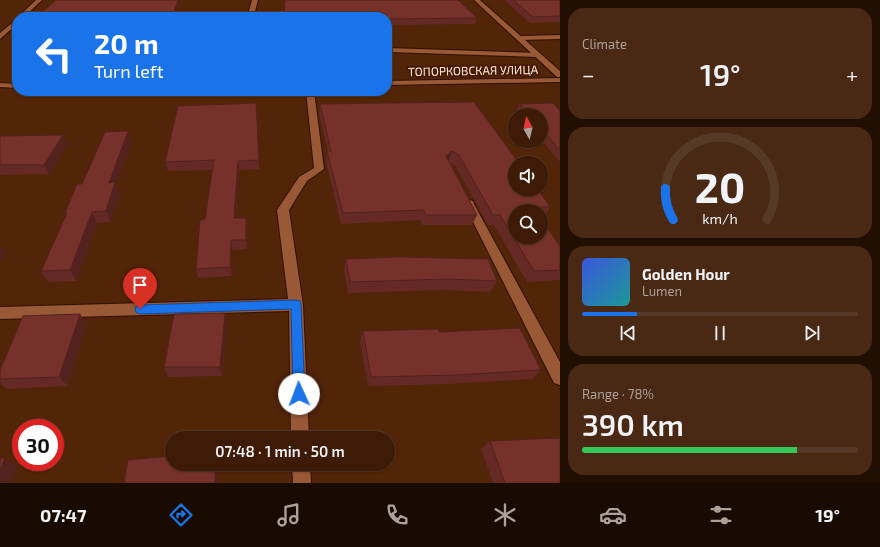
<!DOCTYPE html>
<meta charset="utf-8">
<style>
:root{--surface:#3e1b06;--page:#492814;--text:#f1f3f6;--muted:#ada19b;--line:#573928;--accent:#1a73e8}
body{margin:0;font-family:"Exo 2",sans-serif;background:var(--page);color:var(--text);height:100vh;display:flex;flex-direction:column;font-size:15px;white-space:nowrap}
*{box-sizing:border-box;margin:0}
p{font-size:13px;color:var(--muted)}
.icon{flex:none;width:22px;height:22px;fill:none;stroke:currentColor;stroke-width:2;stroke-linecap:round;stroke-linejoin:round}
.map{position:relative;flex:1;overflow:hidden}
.sheet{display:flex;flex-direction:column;gap:8px;padding:8px;background:#220f03;width:320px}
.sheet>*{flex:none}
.banner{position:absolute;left:12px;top:12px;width:380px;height:84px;border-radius:16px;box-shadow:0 1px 3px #0004,0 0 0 1px var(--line);background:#1a73e8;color:#fff;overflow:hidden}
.needle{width:26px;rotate:352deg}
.tools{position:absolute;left:508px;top:108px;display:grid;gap:8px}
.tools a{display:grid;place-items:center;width:40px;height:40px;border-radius:50%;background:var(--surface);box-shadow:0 1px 3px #0004,0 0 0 1px var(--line);font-size:20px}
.speed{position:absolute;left:12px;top:419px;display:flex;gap:8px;font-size:20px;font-weight:700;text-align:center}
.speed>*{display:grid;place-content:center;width:52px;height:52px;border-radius:50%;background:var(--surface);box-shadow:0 1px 3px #0004,0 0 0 1px var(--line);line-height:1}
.speed .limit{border:6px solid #d22;background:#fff;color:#111}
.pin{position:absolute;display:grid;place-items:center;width:34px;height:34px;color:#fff;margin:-41px -17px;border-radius:50% 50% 50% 0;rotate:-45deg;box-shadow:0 0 4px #0007}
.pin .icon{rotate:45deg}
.me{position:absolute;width:44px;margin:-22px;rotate:358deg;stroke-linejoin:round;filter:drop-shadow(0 0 3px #0008)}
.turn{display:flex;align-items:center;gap:14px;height:84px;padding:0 16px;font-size:18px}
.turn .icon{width:52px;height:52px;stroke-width:2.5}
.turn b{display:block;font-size:28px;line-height:34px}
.big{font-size:30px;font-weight:600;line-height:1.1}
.sheet .card{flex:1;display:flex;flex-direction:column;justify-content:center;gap:6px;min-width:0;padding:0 14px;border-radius:16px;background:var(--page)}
.sheet .dial{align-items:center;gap:0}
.dial svg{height:104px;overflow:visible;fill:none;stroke:var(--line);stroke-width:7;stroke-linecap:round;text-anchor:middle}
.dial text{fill:var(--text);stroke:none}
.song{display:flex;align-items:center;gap:12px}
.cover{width:48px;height:48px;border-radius:6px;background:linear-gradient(135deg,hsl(230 70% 55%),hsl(180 70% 35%))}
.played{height:4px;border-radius:2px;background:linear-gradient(90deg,var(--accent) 20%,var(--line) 20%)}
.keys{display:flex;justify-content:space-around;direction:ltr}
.heat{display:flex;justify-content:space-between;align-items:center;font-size:22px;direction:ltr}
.charge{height:6px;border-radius:3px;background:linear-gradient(90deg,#34c759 78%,var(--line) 0)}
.trip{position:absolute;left:165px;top:431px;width:230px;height:40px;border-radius:20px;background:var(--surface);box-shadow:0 1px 3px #0004,0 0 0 1px var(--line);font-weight:600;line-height:40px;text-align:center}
.menu{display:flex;height:64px;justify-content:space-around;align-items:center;background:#190b02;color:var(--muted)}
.menu .icon{width:28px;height:28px}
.menu .active{color:var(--accent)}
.menu b{font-size:18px;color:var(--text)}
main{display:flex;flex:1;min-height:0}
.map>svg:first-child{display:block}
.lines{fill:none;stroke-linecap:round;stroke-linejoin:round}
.minor-casing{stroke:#301001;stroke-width:2}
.tertiary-casing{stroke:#301001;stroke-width:2}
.minor{fill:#995836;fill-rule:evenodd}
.tertiary{fill:#995836;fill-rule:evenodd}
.wall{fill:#652a25}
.shaded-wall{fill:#53221e}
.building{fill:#76312b;stroke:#53221e}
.route{fill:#1a73e8;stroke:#114b97}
.labels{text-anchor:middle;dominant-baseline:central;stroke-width:4;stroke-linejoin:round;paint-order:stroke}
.far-street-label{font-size:12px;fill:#ffe8dc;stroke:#461900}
</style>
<main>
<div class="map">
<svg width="560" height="483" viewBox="0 0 560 483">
<rect width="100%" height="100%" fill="#522408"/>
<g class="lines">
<defs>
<g id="minor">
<path d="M36,0H42L24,17H18Z"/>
<path d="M252,0H258L255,11L258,17H252L249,11Z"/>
<path d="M17,19V24L0,39V33Z"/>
<path d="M560,35V39L520,40L517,38L520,36Z"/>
<path d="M387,48L537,53L540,55L537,57L387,52Z"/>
<path d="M560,78V82L387,85V81Z"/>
<path d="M0,83L17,84V88L0,87Z"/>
<path d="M306,91H314L324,169L307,181L289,210L303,305L309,438H291L289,311L0,319V307L288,299L277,210L299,177L314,168Z"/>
<path d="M469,200L473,201L474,204L560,362V385L554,383L464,204L465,201Z"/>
<path d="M292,464H310L311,483H293Z"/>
</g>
<path id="tertiary" d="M474,0H480L560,71V77H557Z"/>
</defs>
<use href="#minor" class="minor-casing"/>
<use href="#tertiary" class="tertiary-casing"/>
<use href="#minor" class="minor"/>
<use href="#tertiary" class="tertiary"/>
</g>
<g class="wall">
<path d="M504,0H560V22L530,23Z"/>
<path d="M387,17L477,18L475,24L387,25Z"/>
<path d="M474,102L550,207L544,217H541V211H515L560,246V280L527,282L494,225H488L455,165L450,162L477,215L472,225H422L420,220L341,224L326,161L327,151H328L319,114L320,104Z"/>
<path d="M256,103L259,169L239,170L236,218H246L247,249L232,250V276L198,278L196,269L205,219L212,170L168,171L165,162Z"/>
<path d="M520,104L560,111V162L541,139V115H521L517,110Z"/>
<path d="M128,131L131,142L116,185L120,194L110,222L97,223L76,281L48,282L41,271L66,215L65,213L82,184Z"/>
<path d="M0,136L67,144L49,174L0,175Z"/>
<path d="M346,259L497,281L490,292L442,290L348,293L344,270Z"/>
<path d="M80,314L86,325L68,386L7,389L0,383V370Z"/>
<path d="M227,324L222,376L168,377L164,367Z"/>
<path d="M363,331L440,332L541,370L532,379L449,384L368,386L360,341Z"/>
<path d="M490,441L560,483H493L481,449Z"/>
</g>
<g class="shaded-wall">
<path d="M178,0H180L174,17H172Z"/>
<path d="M128,131L131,142L116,185L120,194L110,222L106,211L109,183Z"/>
<path d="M63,135L67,144L49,174L44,165Z"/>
<path d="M452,151L448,162L446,156Z"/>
<path d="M238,161L239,170L235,228L234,218Z"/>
<path d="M92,212L97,223L76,281L70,270Z"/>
<path d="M246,218L247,227V249L246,240Z"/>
<path d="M231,240L232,250V276L230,267Z"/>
<path d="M2,245L6,251L0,264V249Z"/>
<path d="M225,313L227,324L222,376L220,367Z"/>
<path d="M80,314L86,325L68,386L59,377Z"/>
<path d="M5,458L17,466L10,483H0V471Z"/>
<rect x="215" y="464" width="3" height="19"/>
</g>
<g class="building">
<path d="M56,0H178L172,17H37Z"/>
<path d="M285,0H458L477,18L387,19V17H284Z"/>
<path d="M513,0H560V16L533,17Z"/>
<path d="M474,102L519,163H515V189H538L550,207H533L535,211H515V237H541V219L560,246V270L534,271L500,215H493L459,155L452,151L446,156L477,215H426L424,210L343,213L327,151H331L320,104Z"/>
<path d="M256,103L259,160L238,161L234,218H246V240H231L230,267L196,269L200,220L205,219L214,160L165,162L178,106Z"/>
<path d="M553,103L560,111V150L541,128V115H530L520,104Z"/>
<path d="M128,131L109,183L115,182L106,211L92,212L70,270L41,271L67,213H65L77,184H82L105,132Z"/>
<path d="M63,135L44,165H0V136Z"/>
<path d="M399,257L488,259L497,281L447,279L350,282L346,259Z"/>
<path d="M225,313L220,367H164L174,314Z"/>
<path d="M80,314L59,377L0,379V370L23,316Z"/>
<path d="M520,328L541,370L456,375L371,377L363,331L438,329L440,332Z"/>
<path d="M560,438V483H505L490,441Z"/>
<path d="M172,456V464H215V483H124L128,460Z"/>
<path d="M0,458H5L0,471Z"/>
</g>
<path class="route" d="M296,300L300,301L301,304L305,394L303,398L299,399L295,398L293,394L291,309L140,314L136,312L135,309L136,306L140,305Z"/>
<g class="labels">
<g class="far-street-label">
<text transform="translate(473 70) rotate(-1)">ТОПОРКОВСКАЯ УЛИЦА</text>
</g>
</g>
</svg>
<div class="tools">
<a><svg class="needle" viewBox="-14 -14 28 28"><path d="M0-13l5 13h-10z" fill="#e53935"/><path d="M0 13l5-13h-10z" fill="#ada19b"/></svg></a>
<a><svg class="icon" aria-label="sound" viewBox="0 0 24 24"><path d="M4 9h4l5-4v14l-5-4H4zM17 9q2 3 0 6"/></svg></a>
<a><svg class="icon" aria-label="search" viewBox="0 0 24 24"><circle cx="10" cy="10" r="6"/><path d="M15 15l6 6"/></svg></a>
</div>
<div class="speed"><div class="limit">30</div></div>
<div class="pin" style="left:140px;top:309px;background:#d93025"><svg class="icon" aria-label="arrive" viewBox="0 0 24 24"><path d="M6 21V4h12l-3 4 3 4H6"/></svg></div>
<svg class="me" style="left:299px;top:394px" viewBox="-20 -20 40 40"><circle r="19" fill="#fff"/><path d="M0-13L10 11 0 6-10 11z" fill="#1a73e8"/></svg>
<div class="trip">07:48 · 1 min · 50 m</div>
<div class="banner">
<div class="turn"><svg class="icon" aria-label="left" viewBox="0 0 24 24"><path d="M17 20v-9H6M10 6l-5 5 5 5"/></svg><div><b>20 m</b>Turn left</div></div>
</div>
</div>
<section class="sheet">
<div class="card"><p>Climate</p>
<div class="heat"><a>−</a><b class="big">19°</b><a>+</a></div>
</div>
<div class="card dial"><svg viewBox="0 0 100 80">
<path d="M14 69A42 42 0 1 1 86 69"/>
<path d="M14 69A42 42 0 0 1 8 45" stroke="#1a73e8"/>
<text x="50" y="56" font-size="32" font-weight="700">20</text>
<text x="50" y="72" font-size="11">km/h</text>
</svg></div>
<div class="card">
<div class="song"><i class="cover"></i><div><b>Golden Hour</b><p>Lumen</p></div></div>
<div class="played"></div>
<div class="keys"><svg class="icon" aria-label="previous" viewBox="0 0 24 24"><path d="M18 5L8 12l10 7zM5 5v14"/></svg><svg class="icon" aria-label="pause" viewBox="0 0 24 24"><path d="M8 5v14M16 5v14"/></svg><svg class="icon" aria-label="next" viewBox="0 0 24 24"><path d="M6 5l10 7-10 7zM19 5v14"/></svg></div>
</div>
<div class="card"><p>Range · 78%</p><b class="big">390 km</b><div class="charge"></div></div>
</section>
</main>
<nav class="menu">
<b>07:47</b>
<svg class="icon active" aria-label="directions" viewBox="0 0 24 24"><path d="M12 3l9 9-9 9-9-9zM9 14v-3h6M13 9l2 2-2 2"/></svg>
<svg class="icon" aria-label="music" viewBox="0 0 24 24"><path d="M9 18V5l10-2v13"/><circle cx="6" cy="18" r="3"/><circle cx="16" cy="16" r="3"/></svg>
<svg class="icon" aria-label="phone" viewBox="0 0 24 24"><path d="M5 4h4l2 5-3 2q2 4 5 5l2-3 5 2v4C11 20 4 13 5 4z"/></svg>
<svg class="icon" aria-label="climate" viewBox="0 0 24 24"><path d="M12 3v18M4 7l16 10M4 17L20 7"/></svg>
<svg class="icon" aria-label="car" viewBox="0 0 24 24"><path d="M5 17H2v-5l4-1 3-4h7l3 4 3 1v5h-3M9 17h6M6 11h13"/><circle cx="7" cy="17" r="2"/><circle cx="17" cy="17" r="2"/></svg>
<svg class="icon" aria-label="filters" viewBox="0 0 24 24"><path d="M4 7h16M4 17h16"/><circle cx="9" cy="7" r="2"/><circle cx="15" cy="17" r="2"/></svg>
<b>19°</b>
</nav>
